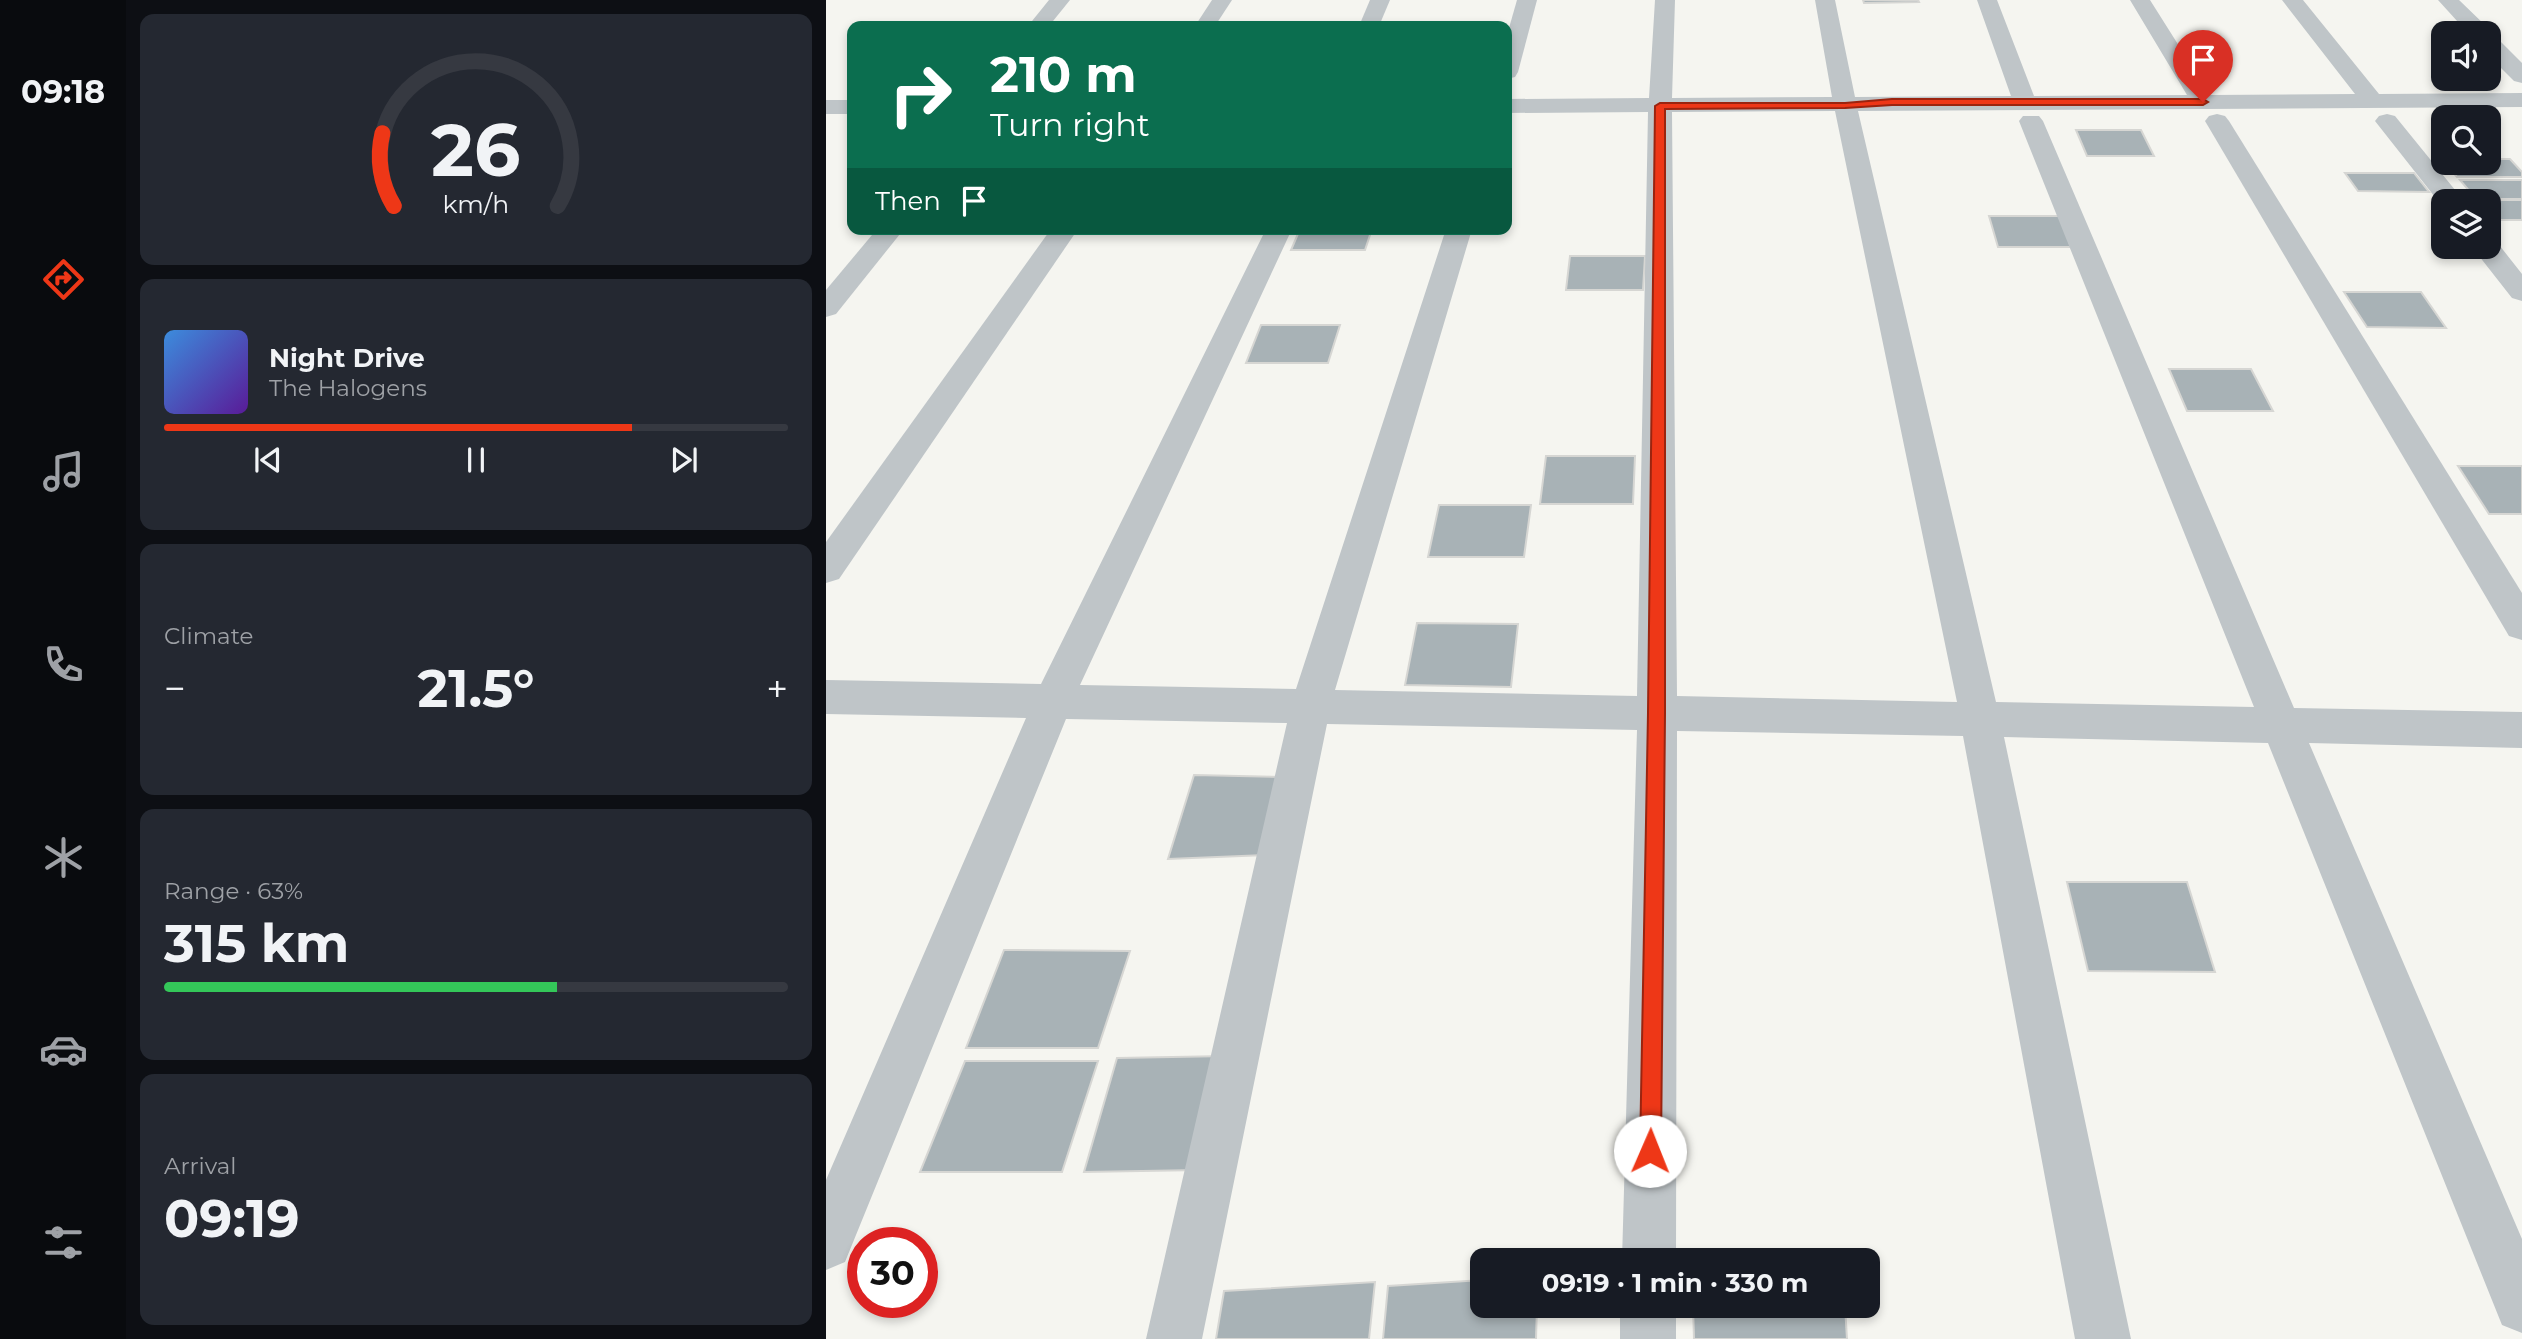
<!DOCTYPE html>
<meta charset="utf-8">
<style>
:root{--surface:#171b24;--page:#242831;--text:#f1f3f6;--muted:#9ea1a6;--line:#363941;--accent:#ee3717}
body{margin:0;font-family:Montserrat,sans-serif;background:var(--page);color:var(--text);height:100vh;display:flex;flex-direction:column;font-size:26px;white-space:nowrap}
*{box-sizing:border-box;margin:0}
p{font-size:23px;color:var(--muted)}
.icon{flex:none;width:38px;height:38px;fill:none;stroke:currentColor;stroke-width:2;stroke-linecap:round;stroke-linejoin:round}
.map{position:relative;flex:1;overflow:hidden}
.drawer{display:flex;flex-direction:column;gap:14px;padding:14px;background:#0d0f14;width:700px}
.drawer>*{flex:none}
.top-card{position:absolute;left:21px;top:21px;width:665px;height:214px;border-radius:14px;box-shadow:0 4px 10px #0003;background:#0b6e4f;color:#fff;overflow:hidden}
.controls{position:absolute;left:1605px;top:21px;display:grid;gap:14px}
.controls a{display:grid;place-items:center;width:70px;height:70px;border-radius:14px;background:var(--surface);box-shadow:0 4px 10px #0003;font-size:35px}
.speed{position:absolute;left:21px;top:1227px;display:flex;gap:14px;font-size:35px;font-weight:700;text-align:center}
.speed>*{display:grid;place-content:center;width:91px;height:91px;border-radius:50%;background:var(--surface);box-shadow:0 4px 10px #0003;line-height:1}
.speed .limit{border:10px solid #d22;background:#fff;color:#111}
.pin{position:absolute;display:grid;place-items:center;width:60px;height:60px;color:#fff;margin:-72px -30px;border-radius:50% 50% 50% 0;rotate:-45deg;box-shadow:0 0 7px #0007}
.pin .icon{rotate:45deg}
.me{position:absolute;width:77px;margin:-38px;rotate:1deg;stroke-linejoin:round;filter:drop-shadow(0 0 5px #0008)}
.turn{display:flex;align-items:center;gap:24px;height:147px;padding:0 28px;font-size:32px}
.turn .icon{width:91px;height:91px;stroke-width:2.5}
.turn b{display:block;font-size:49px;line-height:60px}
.then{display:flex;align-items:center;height:66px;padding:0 28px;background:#0003;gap:14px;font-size:26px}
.big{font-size:52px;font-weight:700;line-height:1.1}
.drawer .tile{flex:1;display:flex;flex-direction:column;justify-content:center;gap:10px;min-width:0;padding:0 24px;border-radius:14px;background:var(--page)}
.drawer .dial{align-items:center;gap:0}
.dial svg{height:182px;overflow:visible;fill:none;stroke:var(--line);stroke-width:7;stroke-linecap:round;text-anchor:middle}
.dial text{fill:var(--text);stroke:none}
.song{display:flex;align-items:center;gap:21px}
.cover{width:84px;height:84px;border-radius:10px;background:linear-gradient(135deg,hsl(210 70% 55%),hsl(270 70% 35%))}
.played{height:7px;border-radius:4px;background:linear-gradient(90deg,var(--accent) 75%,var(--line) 75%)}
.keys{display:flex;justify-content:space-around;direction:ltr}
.heat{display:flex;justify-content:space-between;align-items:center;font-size:38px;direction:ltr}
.charge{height:10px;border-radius:5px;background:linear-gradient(90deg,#34c759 63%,var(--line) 0)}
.trip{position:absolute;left:644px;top:1248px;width:410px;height:70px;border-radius:14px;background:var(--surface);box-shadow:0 4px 10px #0003;font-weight:700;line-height:70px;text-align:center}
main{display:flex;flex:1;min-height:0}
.dock{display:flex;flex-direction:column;width:126px;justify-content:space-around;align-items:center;background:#090b0e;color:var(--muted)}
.dock .icon{width:49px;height:49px}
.dock .selected{color:var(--accent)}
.dock b{font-size:32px;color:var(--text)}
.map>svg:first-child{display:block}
.building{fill:#a8b2b6;stroke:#d6d6d3;stroke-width:2}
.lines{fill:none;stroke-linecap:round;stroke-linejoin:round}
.minor{fill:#bfc5c8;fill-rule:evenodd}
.route{fill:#ee3717;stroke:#9b240f;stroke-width:2}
</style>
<main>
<nav class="dock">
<b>09:18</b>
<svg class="icon selected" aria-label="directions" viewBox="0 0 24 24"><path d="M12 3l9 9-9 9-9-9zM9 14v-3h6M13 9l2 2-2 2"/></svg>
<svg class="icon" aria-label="music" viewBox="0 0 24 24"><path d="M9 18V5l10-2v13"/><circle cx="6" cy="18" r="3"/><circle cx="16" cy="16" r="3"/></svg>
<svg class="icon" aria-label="phone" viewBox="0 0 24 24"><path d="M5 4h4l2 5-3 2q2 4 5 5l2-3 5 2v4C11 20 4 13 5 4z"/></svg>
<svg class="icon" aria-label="climate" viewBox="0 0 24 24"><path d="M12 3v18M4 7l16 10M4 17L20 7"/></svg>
<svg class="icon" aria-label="car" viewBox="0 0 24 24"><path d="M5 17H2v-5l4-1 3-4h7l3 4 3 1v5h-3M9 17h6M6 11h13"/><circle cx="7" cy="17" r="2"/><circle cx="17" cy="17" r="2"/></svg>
<svg class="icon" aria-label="filters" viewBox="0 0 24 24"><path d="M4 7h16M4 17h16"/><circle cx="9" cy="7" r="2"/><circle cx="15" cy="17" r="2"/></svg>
</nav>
<section class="drawer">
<div class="tile dial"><svg viewBox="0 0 100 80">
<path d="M14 69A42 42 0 1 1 86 69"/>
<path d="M14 69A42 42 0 0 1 9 37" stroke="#ee3717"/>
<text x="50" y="56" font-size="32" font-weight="700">26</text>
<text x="50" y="72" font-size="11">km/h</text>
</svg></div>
<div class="tile">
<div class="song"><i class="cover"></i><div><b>Night Drive</b><p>The Halogens</p></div></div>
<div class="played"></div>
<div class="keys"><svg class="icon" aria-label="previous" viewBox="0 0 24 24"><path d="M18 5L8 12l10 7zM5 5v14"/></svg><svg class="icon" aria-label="pause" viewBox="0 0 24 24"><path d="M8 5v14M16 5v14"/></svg><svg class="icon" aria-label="next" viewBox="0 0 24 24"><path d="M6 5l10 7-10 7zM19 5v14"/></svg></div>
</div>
<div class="tile"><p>Climate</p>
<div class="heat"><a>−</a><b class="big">21.5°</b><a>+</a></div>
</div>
<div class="tile"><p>Range · 63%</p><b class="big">315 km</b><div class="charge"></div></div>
<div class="tile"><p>Arrival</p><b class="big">09:19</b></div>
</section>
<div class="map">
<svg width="1696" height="1339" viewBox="0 0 1696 1339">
<rect width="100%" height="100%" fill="#f5f5f0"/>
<g class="building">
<path d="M1037,0H1092L1093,2L1038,3Z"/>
<path d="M1250,130H1315L1328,156H1261Z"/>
<path d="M1662,159H1684L1696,172V177H1631L1619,163H1662Z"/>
<path d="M1519,173H1588L1603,192L1532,191Z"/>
<path d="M1634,180H1696V199H1650Z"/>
<path d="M1650,200H1696V220H1667L1662,215V201Z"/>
<path d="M1163,216H1234L1245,247H1172Z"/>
<path d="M474,229H546L539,250H465Z"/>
<path d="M744,256H819L817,290H740Z"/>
<path d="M1518,292H1595L1620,328L1541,327Z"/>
<path d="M435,325H514L502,363H420Z"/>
<path d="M1343,369H1425L1447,411H1361Z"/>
<path d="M720,456H809L807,504H714Z"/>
<path d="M1632,466H1696V514H1663Z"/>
<path d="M613,505H705L698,557H602Z"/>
<path d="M591,623L692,624L685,687L579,685Z"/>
<path d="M368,775L461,777L440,855L342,859Z"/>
<path d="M1241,882H1361L1389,972L1262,971Z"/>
<path d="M178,950L304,951L272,1048H140Z"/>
<path d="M401,1056L374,1170L258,1172L291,1058Z"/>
<path d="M139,1061H272L236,1172H94Z"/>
<path d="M656,1280V1306H711L710,1339H557L562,1286Z"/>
<path d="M549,1282L543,1339H390L398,1291Z"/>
<path d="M867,1306H1019L1021,1339H868Z"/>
</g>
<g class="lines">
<g class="minor">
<path d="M223,0H244L223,26H202Z"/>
<path d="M386,0H406L389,26H369Z"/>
<path d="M544,0H564L553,26H533Z"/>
<path d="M691,0H711L692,72L689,77L681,79V35Z"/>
<path d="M829,0H849L846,98L1006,97L989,0H1009L1029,97L1185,96L1151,0H1171L1208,96L1361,95L1304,0H1324L1384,95L1529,94L1456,0H1477L1553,94L1696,93V107L1032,111L1170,702L1428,707L1193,121L1197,116H1213L1217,121L1468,708L1696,712V748L1483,743L1696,1239V1333L1676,1325L1442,743L1178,737L1305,1339H1249L1137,736L851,731L850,1260H796L811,730L501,724L376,1339H320L461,723L240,719L19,1262L0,1270V1180L200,718L0,714V680L215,684L440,229H466L254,685L470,689L620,229H646L509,690L811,696L822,112L681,113V99L823,98ZM1009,111L1131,702L851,696L846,112Z"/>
<path d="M1612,0H1633L1662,28L1665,33L1663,36L1670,37L1696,63V83L1688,81L1662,55V33H1642Z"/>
<rect x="0" y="100" width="26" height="14"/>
<path d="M1391,114L1399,116L1403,121L1696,593V640L1683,636L1379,121L1383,116Z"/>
<path d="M1561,114L1569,116L1638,201H1617L1616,206L1549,121L1553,116Z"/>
<path d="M51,229H78L10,314L0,317V290Z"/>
<path d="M225,229H252L13,579L0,583V542Z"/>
<path d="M1662,240L1670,241L1696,274V301L1686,298L1646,247H1662Z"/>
<rect x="794" y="1306" width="56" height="33"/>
</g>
</g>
<path class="route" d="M1066,99H1377L1382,102L1377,105H1066L1019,108L839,109V713L835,1151L832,1158L824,1161L817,1158L814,1151L822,713L829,106L834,103H1019Z"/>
</svg>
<div class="controls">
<a><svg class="icon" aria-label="sound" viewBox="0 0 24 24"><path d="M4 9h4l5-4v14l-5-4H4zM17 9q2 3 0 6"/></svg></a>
<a><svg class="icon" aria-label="search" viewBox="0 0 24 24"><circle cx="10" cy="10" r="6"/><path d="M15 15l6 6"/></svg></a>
<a><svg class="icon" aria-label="layers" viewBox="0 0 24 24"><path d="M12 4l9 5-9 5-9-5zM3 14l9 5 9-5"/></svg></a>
</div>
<div class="speed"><div class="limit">30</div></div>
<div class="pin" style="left:1377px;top:102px;background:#d93025"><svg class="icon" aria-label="arrive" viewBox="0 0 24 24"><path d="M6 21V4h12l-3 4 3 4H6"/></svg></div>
<svg class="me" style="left:824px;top:1151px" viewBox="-20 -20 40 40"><circle r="19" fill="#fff"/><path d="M0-13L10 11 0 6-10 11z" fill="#ee3717"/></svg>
<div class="trip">09:19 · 1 min · 330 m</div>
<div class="top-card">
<div class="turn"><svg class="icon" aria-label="right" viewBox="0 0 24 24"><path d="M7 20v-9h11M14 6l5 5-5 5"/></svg><div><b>210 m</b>Turn right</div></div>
<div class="then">Then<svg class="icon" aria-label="arrive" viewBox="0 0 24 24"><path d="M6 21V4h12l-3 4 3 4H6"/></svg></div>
</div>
</div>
</main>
